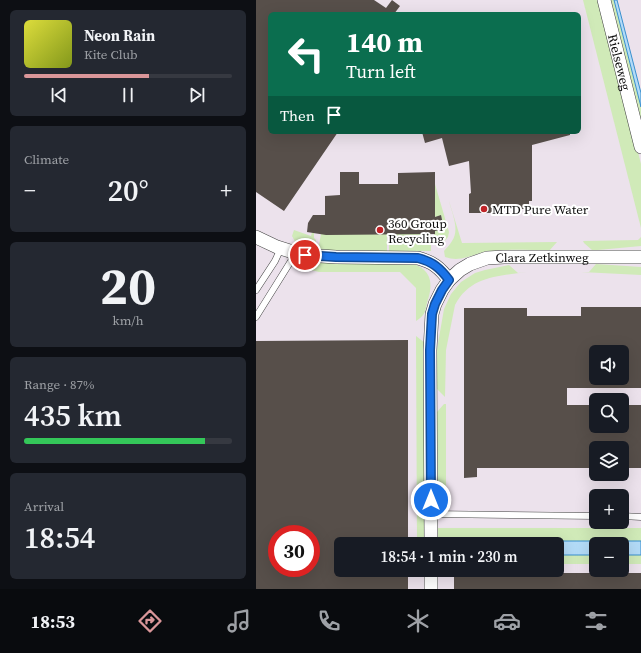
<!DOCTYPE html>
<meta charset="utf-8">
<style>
:root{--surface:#171b24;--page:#242831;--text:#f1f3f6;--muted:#9ea1a6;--line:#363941;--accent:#da9699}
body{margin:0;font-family:"Source Serif 4",serif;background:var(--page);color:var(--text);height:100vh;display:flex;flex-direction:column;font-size:15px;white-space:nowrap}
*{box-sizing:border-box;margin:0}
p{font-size:13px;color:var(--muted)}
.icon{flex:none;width:22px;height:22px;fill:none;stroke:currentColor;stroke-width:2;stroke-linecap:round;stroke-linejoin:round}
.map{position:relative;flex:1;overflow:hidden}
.details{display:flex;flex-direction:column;gap:10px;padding:10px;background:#0d0f14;width:256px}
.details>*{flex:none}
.top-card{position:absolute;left:12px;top:12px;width:313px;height:122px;border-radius:6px;box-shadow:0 4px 16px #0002;background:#0b6e4f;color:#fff;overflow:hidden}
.fabs{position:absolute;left:333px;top:345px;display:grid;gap:8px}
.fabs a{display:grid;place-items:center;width:40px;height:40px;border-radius:6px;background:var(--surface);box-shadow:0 4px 16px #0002;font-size:20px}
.speed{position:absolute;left:12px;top:525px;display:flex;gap:8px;font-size:20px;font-weight:700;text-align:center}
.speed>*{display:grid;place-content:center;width:52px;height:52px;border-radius:50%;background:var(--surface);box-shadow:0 4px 16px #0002;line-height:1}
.speed .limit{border:6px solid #d22;background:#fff;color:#111}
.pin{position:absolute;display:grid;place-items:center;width:34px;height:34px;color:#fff;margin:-17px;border:2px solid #fff;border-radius:50%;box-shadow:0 1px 4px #0007}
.me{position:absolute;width:44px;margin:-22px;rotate:0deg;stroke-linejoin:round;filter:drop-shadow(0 0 3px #0008)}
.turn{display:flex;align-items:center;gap:14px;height:84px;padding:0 12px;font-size:18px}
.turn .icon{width:52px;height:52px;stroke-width:2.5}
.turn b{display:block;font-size:28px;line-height:34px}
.then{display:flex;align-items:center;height:38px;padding:0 12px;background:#0003;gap:8px;font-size:15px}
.big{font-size:30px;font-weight:600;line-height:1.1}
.details .widget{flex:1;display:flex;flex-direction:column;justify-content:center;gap:6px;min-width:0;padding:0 14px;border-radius:6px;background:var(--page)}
.details .dial{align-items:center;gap:0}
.dial b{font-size:52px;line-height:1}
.song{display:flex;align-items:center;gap:12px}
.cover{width:48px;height:48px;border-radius:6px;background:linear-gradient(135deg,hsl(60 70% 55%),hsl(70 70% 35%))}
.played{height:4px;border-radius:2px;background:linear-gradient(90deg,var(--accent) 60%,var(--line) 60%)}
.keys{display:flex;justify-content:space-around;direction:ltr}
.heat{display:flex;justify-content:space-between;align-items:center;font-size:22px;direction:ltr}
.charge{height:6px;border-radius:3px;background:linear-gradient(90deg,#34c759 87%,var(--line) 0)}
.trip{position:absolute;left:78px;top:537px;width:230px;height:40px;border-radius:6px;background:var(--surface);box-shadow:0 4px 16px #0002;font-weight:600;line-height:40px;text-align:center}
.menu{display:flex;height:64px;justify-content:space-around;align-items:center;background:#090b0e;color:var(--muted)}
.menu .icon{width:28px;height:28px}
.menu .active{color:var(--accent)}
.menu b{font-size:18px;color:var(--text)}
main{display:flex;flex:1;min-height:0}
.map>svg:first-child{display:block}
.industrial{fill:#ece2ec;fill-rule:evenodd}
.green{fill:#d0eab8}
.water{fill:#b3dbf7;stroke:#398fce}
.building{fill:#574f4a;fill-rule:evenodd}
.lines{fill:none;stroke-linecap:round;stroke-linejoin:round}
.service-casing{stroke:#414141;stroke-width:7}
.minor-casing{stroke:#414141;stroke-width:14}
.service{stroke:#fff;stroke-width:6}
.minor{stroke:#fff;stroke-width:13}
.route-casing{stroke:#114b97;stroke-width:10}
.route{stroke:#1a73e8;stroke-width:7}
.poi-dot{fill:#bf2428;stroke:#fff;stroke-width:1.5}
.labels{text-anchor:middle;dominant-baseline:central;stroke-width:4;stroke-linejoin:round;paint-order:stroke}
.street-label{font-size:13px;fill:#0e0e0e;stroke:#fff}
.poi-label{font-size:13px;fill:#0e0e0e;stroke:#fff;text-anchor:start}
</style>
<main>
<section class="details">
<div class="widget">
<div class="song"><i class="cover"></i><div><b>Neon Rain</b><p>Kite Club</p></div></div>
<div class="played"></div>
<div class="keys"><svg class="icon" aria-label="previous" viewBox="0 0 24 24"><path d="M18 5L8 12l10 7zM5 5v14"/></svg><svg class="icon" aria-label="pause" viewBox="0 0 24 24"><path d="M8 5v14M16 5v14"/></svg><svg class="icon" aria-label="next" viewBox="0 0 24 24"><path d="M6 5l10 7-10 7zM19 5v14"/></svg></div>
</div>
<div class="widget"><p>Climate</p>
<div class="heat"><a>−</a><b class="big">20°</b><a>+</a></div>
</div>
<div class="widget dial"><b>20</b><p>km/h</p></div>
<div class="widget"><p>Range · 87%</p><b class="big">435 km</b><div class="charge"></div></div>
<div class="widget"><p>Arrival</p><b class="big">18:54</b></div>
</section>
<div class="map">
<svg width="385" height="589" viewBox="0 0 385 589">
<rect width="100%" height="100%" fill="#fffcee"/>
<path class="industrial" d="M0,0H385V589H0ZM14,14H323V132H14ZM340,352H366V378H340ZM340,400H366V426H340ZM340,448H366V474H340ZM340,496H366V522H340ZM21,534H55V568H21ZM85,544H301V570H85ZM340,544H366V570H340Z"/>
<g class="green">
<path d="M327,0H344L385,164V228Z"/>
<path d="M352,0H358L385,107V129Z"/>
<path d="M179,184L193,232L192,237L187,243L178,242V231L188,229L185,216L179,217Z"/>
<path d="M193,201L206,243L301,242L293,251C274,250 253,249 234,251C218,253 206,263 189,257L188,251C190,248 194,245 196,241C204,229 196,214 193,201Z"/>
<path d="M38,230L55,236L56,232L58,233V238L60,240L58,250L42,247L36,236Z"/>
<path d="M175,232V251H133V234H171Z"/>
<path d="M65,234H131V251L62,250Z"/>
<path d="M385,237V246L342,250H336L328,243L327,241L382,240Z"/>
<path d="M52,261L77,263L158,264C177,271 177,286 171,303C169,313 169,315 160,321V288L144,272H63L43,267L44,266Z"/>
<path d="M340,264L385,267V275L325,272H333Z"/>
<path d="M253,265L262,273L271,272C242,276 214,276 199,305L190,350L189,397L181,389V349L188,309L195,294L205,282L219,273L229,270Z"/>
<path d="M160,336L169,343V544H161Z"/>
<path d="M188,404H190V508H188L182,500L181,412Z"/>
<path d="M182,528H385V541H210L203,543L201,544H182Z"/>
<rect x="301" y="555" width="39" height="9"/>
<rect x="366" y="555" width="19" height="9"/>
</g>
<g class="water">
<path d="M358,0H361L385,93V107Z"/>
<path d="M210,541H385V555H366V544H340V555H301V544H201L203,543Z"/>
</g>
<g class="building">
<path d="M0,0H118L130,8L136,0L144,6L138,14H14V132H82L28,211L0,192Z"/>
<path d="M166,132H314V135L276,145V201H273V209H242V213H213V194L215,193L213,161L193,166L186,138L169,143Z"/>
<path d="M84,172H103V184H142V173L179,172V217L185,215L188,229L179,231V234L70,235L51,232L52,223L57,215H69V196L84,195Z"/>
<path d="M325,307H385V388H311V405H340V426H366V405H385V468H366V448H340V468H221V477L208,478V308H271V316H325ZM340,352H366V378H340Z"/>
<path d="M152,340V544H85V570H152V589H0V341ZM21,534H55V568H21Z"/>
<rect x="198" y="573" width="187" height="16"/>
</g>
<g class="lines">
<defs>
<g id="service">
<path d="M0,290L19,261L25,248"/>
<path d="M0,317L40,253"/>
<path d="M175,514L340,516"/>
<path d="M366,516L385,517"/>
</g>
<g id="minor">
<path id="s1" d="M348,0L385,147"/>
<path d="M0,237L21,247L40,253L49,255L80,257L162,258C177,262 184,268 193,280"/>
<path id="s2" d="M175,544L174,350L176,314L179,304L186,290L193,280L204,270L214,264L231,258L248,257H385"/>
<path d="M175,570V589"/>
</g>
</defs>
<use href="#service" class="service-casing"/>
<use href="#minor" class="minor-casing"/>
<use href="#service" class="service"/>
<use href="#minor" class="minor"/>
</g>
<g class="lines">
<defs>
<path id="route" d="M49,255L80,257L162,258C177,262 184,268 193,280L186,290L179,304L176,314L174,350L175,500"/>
</defs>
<use href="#route" class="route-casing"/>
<use href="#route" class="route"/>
</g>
<g class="poi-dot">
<circle cx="228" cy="209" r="4"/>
<circle cx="124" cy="230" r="4"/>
</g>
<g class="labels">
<g class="street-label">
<text stroke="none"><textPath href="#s1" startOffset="64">Rielseweg</textPath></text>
<text stroke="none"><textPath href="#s2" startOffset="368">Clara Zetkinweg</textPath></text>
</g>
<g class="poi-label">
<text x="236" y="209">MTD Pure Water</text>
<text x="132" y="223">360 Group<tspan x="132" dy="15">Recycling</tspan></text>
</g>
</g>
</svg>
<div class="fabs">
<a><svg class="icon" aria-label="sound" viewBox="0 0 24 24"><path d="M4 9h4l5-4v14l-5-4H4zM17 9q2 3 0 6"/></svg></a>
<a><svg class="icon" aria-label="search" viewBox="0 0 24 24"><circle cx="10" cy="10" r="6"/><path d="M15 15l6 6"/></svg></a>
<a><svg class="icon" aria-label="layers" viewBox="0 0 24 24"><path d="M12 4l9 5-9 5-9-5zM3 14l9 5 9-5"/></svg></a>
<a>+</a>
<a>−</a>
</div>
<div class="speed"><div class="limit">30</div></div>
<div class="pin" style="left:49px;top:255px;background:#d93025"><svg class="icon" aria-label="arrive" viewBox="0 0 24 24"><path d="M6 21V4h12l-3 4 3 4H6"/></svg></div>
<svg class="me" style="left:175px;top:500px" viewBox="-20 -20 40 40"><circle r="17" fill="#1a73e8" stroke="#fff" stroke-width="3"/><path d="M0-11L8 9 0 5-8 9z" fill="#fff"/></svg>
<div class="trip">18:54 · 1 min · 230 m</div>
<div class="top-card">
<div class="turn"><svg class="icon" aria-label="left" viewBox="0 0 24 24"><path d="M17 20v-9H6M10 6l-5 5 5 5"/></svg><div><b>140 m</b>Turn left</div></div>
<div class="then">Then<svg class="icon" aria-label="arrive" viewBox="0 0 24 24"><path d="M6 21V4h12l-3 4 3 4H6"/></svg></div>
</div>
</div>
</main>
<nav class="menu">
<b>18:53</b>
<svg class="icon active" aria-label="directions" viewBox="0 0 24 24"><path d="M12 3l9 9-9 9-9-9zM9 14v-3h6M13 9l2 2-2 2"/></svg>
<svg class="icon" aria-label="music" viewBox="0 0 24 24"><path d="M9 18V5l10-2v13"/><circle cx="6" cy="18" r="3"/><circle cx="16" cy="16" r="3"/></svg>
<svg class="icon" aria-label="phone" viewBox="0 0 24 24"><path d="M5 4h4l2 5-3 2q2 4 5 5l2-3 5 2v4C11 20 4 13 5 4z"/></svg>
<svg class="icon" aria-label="climate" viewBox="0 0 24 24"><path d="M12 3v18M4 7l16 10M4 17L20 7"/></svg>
<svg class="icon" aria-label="car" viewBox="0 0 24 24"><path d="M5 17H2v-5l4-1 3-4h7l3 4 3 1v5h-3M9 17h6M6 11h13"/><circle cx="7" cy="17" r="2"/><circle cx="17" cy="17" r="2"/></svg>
<svg class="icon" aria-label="filters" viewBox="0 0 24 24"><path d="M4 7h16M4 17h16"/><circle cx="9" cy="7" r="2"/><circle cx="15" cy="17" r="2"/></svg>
</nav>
